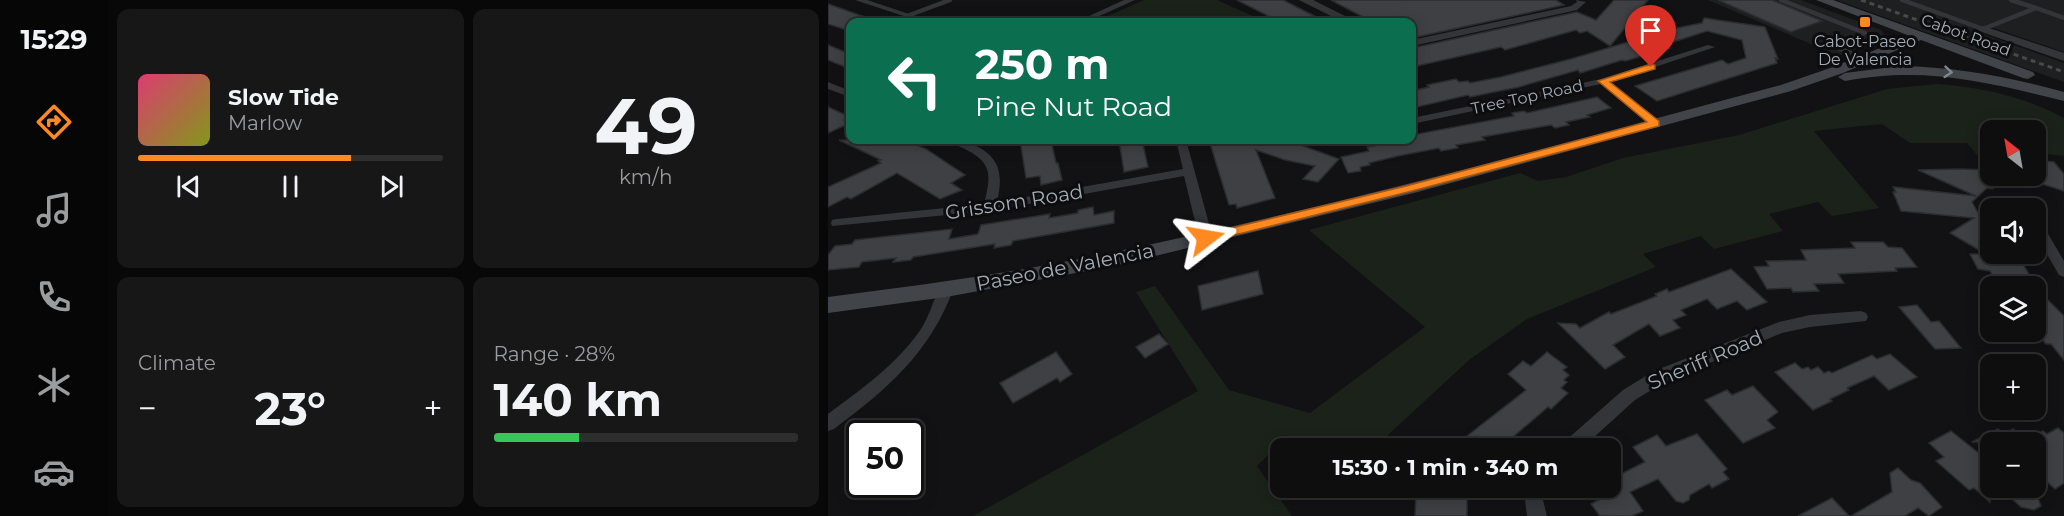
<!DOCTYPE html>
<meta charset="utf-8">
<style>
:root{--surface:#0e0e0f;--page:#171718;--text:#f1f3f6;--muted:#9b9c9e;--line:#2e2e2f;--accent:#fe8920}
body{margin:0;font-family:Montserrat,sans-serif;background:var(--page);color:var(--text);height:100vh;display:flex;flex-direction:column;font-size:22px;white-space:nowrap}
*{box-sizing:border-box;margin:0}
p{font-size:20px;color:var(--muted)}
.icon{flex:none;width:33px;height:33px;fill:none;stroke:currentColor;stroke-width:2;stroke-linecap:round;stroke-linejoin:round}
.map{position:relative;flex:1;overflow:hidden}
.sheet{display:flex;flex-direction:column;gap:9px;padding:9px;background:#080808;width:720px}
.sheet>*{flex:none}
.guide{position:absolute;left:18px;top:18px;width:570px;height:126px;border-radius:12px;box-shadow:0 3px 15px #0003,0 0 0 2px var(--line);background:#0b6e4f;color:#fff;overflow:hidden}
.needle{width:39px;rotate:329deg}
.controls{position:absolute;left:1152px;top:120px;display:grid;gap:12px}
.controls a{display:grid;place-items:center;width:66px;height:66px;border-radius:12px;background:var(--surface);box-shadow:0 3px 15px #0003,0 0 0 2px var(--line);font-size:30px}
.speed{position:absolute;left:18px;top:420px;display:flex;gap:12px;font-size:30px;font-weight:700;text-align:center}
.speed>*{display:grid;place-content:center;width:78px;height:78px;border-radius:50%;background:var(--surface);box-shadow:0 3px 15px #0003,0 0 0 2px var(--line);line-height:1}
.speed .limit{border:3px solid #111;border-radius:9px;background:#fff;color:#111}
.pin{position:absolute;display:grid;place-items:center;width:51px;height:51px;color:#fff;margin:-62px -26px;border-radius:50% 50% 50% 0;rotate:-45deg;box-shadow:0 0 6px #0007}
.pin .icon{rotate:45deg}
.me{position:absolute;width:66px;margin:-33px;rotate:76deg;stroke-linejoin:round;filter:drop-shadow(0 0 4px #0008)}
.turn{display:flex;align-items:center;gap:21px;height:126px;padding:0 30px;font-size:27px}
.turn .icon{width:78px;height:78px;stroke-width:2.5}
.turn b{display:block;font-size:42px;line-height:51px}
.big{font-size:45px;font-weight:700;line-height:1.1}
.sheet .widget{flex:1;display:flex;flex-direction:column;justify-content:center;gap:9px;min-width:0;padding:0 21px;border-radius:12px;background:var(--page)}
.sheet .dial{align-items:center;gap:0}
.dial b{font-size:78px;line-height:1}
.song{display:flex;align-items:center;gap:18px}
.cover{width:72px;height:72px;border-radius:9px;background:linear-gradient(135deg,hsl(340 70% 55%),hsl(70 70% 35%))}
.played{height:6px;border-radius:3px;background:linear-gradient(90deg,var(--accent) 70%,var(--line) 70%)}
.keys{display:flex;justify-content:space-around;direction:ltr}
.heat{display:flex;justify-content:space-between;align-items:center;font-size:33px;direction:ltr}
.charge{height:9px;border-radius:4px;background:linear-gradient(90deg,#34c759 28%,var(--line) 0)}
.sheet .tiles{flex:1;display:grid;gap:9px;grid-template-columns:repeat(2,1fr)}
.trip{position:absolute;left:442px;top:438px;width:351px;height:60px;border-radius:12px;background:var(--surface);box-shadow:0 3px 15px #0003,0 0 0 2px var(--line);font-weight:700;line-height:60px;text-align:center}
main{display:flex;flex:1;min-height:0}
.tabs{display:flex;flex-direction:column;width:108px;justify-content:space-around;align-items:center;background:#060606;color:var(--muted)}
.tabs .icon{width:42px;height:42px}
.tabs .on{color:var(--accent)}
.tabs b{font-size:27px;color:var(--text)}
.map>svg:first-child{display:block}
.built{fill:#1e1f21}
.green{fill:#1a221a}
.building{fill:#3e4044;stroke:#2c2d30;stroke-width:1.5}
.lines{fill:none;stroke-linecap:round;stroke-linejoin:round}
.service{stroke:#333539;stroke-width:4.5}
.minor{fill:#333539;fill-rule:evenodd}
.tertiary{fill:#333539;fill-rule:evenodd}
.secondary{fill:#414449;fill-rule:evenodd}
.rail{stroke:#46494e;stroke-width:3;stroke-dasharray:5 4;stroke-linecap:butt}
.oneway{stroke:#80888f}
.route{fill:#fe8920;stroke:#a55915;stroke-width:1.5}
.poi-dot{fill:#fe8920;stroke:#0d0d0f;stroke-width:2}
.labels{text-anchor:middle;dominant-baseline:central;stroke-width:6;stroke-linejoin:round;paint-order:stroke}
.far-street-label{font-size:16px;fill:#a2acb5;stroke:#0d0d0f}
.far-poi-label{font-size:16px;fill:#a2acb5;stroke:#0d0d0f}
.street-label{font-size:20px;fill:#a2acb5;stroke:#0d0d0f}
</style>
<main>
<nav class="tabs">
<b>15:29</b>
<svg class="icon on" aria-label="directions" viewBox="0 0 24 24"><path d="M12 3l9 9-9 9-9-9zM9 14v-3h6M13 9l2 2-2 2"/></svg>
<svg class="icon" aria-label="music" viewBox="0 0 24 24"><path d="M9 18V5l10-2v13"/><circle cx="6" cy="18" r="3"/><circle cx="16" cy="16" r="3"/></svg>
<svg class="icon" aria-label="phone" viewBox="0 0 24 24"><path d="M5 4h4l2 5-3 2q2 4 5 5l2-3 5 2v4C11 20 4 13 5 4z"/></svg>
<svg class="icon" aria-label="climate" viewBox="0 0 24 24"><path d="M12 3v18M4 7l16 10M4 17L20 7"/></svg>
<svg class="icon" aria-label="car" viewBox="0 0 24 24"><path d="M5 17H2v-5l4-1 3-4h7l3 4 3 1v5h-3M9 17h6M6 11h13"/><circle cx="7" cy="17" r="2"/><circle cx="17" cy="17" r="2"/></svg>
</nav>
<section class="sheet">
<div class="tiles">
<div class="widget">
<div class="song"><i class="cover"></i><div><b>Slow Tide</b><p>Marlow</p></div></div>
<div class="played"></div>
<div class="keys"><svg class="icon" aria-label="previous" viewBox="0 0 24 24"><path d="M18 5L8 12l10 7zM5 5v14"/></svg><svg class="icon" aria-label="pause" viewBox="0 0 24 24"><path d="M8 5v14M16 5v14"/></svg><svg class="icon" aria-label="next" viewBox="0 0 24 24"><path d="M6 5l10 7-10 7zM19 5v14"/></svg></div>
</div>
<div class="widget dial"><b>49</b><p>km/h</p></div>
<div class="widget"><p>Climate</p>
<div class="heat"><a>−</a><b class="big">23°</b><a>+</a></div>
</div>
<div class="widget"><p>Range · 28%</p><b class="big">140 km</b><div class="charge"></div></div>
</div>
</section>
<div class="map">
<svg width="1236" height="516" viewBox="0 0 1236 516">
<rect width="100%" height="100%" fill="#121214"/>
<g class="built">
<path d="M880,0H973L1053,30L1058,37L1011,56Z"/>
<path d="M1009,0H1236V52L1163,27L1152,33L1236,63V82Z"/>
</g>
<g class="green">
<path d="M316,0H389L438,22H266Z"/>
<path d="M1109,84C1154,87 1197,97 1236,118V156L1208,153V130H1162V154L1149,155L1139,143H1082L1054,124L986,131L1051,208L1004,216L990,202L941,214L955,231L886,249L873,236L815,254L828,267L699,319L641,360L546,448H499L458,437L429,466L464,516H145L370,391L308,292L327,286L401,390L482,413L597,327L481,230L692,173L710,181L738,177L795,158L911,135L1059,89Z"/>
</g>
<g class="building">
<path d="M409,0H455L498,22H452Z"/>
<path d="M503,0H728L736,5L584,38V22H537V18Z"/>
<path d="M786,0H820L782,46L759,31L752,33L748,30L677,50L673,47L584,67V48L749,12L768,20Z"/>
<path d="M890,0H944L994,21L963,32Z"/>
<path d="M0,4L37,17L22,22V31L0,24Z"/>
<path d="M876,18L937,27L950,59L947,58L949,63L829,101L807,86L894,60L900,64L918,58L914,40L879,31L836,45L842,48L797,61L794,60L752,73L750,70L691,87L642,97L640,95L589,107L584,100V91L601,87L599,85L628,79L631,82L640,81L642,83L673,77L743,59L844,29L874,23Z"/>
<path d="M0,45L22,54V69L0,60Z"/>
<path d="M769,97L783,108L759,115L762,117L738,122L741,125L727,128L723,125L654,137L657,140L628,145L630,148L613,151L611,148L570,156L541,163L542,165L532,167L533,171L520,173L513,157L541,151L539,147L584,140V135L686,116L684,113L696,111L699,113Z"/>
<path d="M0,107L22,117L16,120L22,123L0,133Z"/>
<path d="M11,140H75L98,149L137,175L123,183L134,190L112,199L69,173L23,199L19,197L0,207V187L53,163L50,161L53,160Z"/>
<path d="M192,140H223L228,163H230L234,180L213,185L212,176L198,178Z"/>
<path d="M291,140H314L320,167L296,172Z"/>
<path d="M381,140H467L470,144L511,159L490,182L475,179L487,166L457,160L428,150L447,198L409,208L408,204L401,205Z"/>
<path d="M1208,160L1226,162L1236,174V191L1208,182Z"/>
<path d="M1132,169L1162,170V176H1175L1165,189L1159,188L1144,202L1162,234V254H1189L1208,286L1170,285L1162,271L1150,269L1142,254H1158L1122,233L1146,218L1073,211L1065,192H1068L1065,187L1148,196L1090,170Z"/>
<path d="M265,207L266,215L286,211V223L185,241L183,245L166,248L167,244L85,257L83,260L65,262L68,258L34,262L31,267L0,270V255L7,246L24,244L27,240L124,229L121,239L150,234L153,225L222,214L221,218L250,213V210Z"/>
<path d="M1023,242H1055L1060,247L1074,248L1089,267L1067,268L1069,271L1010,274L1016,283L986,284L991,291L965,292L963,288L939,289L926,267L941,266L938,261L978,260L973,250L1027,248Z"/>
<path d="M903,269L939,302L919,310L909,301L889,309L879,299L853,310L858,315L845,320L852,328L832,336L821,324L785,345L797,357L777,369L730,323L748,324L752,328L781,312L783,314L829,296L827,294L839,289L841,292Z"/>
<path d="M430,271L435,294L374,310L370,286Z"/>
<path d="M1218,298L1236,316V360L1223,344H1218L1208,332V299Z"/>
<path d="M1089,305L1103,322L1111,321L1133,348L1107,349L1071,307Z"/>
<path d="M331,334L340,344L317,358L308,347Z"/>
<path d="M228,352L244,374L232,382L229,378L185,403L172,383Z"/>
<path d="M719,352L739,367L735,370L741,375L736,380L739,382L733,388L740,393L723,409L720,407L672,448H653L639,436L698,390L680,374L695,361L703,366Z"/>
<path d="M1062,354L1089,377L1061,390L1046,376L1019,388L1021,390L1002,399L1004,401L985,410L947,372L967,363L974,369L980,367L983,370L990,367L996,373L1001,371L1004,373L1044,355L1049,359Z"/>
<path d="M925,386L950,412L939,420L947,428L915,443L877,400L899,390L904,395Z"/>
<path d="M1230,428L1236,433V483L1227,489L1208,472V435L1215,431L1219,434Z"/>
<path d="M1170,429L1176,434L1185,429L1201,442H1144Z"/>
<path d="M1123,431L1162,462V502L1146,488L1141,490L1108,461L1116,457L1101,443Z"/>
<path d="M869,434L899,469L895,472L901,479L884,488L881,484L862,495L861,500L855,503L848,501L830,479L802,492L815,511L804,516H772L763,504L782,494L777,488H783V479L817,462L805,447L829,435L838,446Z"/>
<path d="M1070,468L1083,480L1092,483L1114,507L1101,516L1090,508L1077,516H1023L1064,492L1062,473Z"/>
<path d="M1172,488H1206L1213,506L1206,510L1193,507Z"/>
<path d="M594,489L639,490V516H587L588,492Z"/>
<path d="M1004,498L1021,516H970Z"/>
</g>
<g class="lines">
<g class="service">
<path d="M953,0L1037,33L1005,46"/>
<path d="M1074,0L1155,29L1208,8L1236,18"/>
<path d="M1183,0L1208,8"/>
<path d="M79,16L122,0"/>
<path d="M1005,46L1038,59"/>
</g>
<g class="minor">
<path d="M27,0H39L105,22H94Z"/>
<path d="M296,0H307L258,22H248Z"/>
<path d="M748,0L758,2L749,10L584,46V40L743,6L749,2Z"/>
<path d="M880,45L887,47L782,82L831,121V125H823L773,84L584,124V118L773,79Z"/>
<path d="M0,82L22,91V97L0,89Z"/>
<path d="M121,140C131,139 138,141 148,146C173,158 175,176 169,202L355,169L348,140H358L385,238L378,242L371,238L356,176L161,211L4,226L3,223L4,220L9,219L156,204C163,176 165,163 137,149C131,146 125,144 121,140Z"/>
<path d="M1208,221L1213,222L1236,261V277L1231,275L1208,235Z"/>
<path d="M118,285L123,286L125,290C101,354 59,389 6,429L0,431V414C34,389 69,364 93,329C102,315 105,300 113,286Z"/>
<path d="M1033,311L1038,313L1040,317L1038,321L982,327L954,333L838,381L807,400L754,448H733L736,442L795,390L826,371L951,322L982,315Z"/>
<path d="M699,488H717L715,500L719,516H699L697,500Z"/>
</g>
<g class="tertiary">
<path d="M471,0H485L529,22H515Z"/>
<path d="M1155,26L1236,53V61L1151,31L1149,29Z"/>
</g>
<g class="secondary">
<path d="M988,0H1005L1205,72L1207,75L1200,79L1195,78L1093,40L1015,73L963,91L586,193L286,266L118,297L0,313V297C96,285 191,272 286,252C510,206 732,144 953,85L1005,67L1082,36Z"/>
<path d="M1072,66C1129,67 1182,77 1236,92V101C1157,82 1099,66 1017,81L1010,77L1017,73Z"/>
</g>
<path class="rail" d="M1033,0L1236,72"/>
</g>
<defs><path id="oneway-chevron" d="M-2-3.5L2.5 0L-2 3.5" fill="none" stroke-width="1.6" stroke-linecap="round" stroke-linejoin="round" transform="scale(1.5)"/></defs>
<use class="oneway" href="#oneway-chevron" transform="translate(1120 72) rotate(5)"/>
<path class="route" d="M823,64L827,65V69L782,82L831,121V126L584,191L378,242L371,238L378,234L578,186L819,122L770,81Z"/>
<rect class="poi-dot" x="1031" y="16" width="12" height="12" rx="3"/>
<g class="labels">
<g class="far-street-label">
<text transform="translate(1138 35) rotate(20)">Cabot Road</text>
<text transform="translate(699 97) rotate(-12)">Tree Top Road</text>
</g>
<g class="far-poi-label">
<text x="1037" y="41">Cabot-Paseo<tspan x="1037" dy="18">De Valencia</tspan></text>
</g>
<g class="street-label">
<text transform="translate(186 202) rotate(-9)">Grissom Road</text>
<text transform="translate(237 267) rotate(-11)">Paseo de Valencia</text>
<text transform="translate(877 360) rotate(-23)">Sheriff Road</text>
</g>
</g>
</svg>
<div class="controls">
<a><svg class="needle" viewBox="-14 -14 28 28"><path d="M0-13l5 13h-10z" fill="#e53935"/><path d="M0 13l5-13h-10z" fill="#9b9c9e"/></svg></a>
<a><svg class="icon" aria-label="sound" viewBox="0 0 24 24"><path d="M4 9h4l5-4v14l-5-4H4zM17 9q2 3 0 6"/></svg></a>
<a><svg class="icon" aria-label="layers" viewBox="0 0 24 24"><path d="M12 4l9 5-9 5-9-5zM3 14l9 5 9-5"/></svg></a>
<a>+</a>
<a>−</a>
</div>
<div class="speed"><div class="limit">50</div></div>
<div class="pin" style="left:823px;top:67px;background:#d93025"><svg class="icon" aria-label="arrive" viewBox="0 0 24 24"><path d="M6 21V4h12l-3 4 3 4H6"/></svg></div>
<svg class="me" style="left:378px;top:238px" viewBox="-20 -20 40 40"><path d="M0-17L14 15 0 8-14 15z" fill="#fe8920" stroke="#fff" stroke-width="4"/></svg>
<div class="trip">15:30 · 1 min · 340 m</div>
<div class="guide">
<div class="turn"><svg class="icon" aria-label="left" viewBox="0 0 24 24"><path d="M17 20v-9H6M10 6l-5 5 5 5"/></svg><div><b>250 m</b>Pine Nut Road</div></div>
</div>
</div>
</main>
